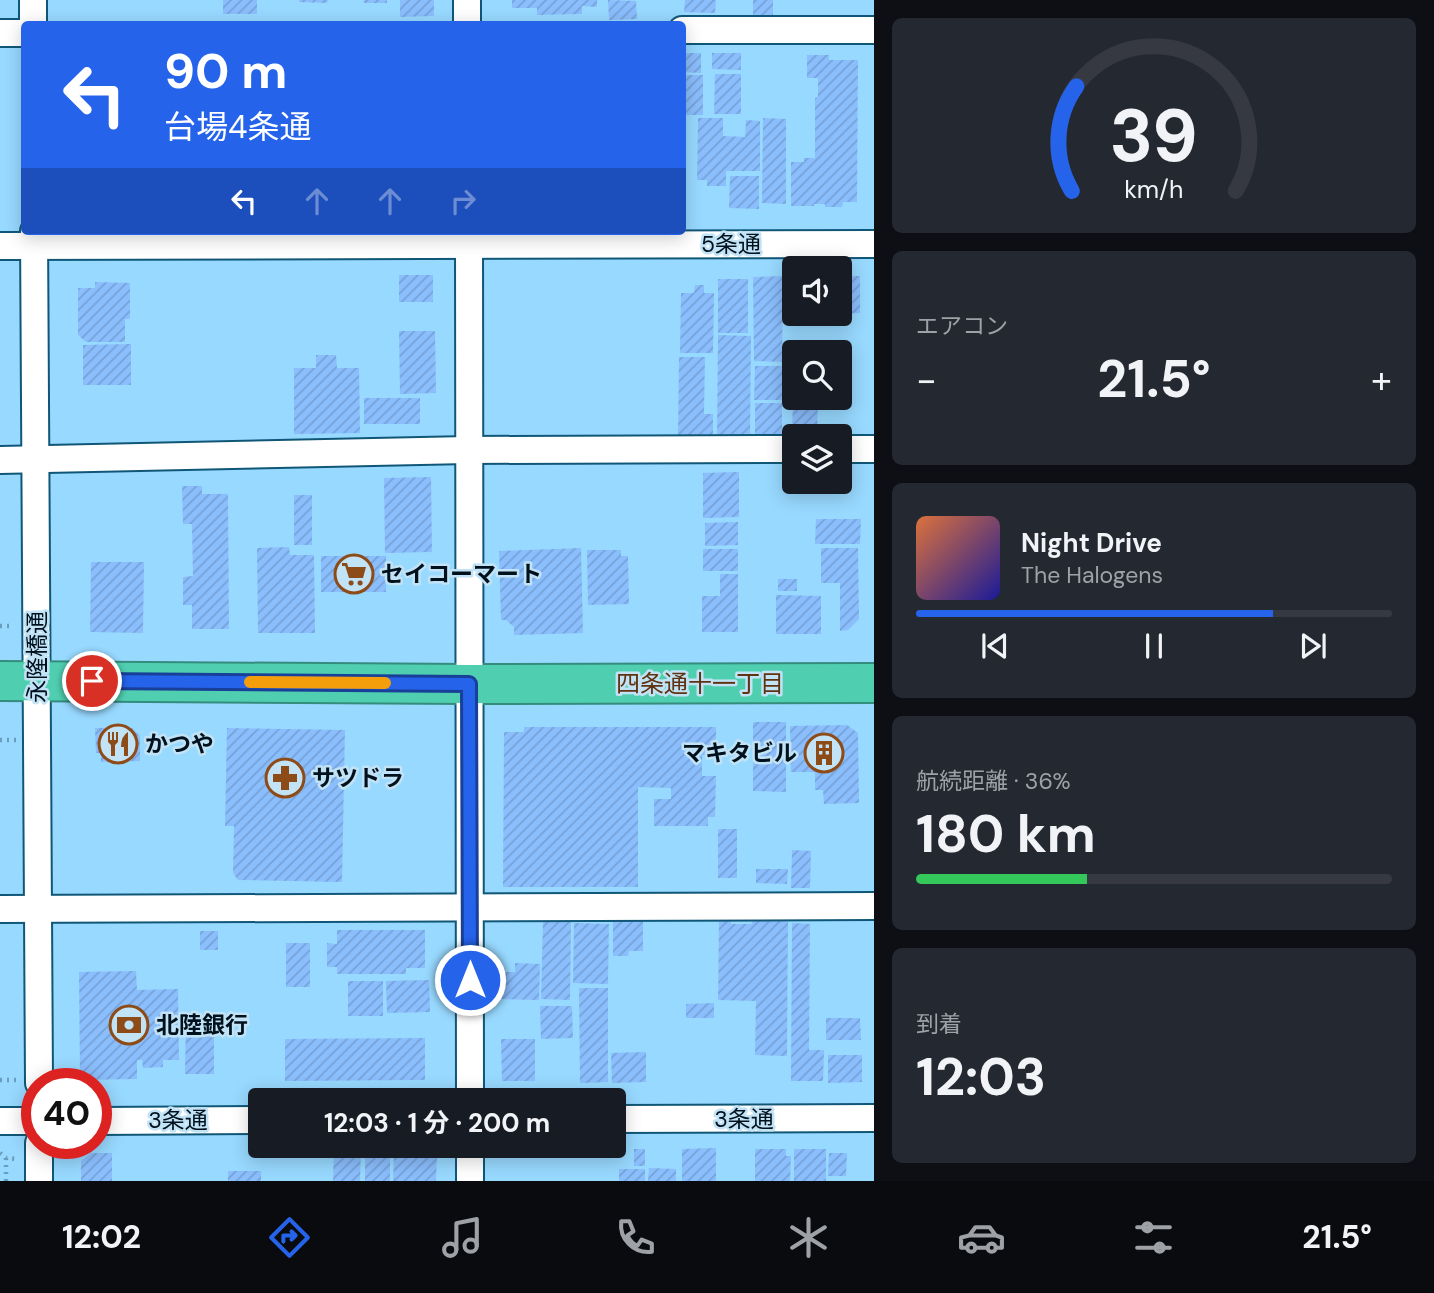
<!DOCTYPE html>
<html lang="ja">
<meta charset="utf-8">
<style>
:root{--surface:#171b24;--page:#242831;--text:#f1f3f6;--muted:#9ea1a6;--line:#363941;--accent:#2563eb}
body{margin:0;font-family:"DM Sans","Noto Sans JP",sans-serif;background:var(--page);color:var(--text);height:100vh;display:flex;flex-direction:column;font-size:26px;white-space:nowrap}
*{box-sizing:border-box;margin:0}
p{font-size:23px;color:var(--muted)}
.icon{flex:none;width:38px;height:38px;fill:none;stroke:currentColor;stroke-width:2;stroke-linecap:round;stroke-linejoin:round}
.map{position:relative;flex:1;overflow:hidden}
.panel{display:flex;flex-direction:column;gap:18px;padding:18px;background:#0d0f14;width:560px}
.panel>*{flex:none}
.banner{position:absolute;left:21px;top:21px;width:665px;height:214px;border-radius:7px;box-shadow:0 4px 18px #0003;background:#2563eb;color:#fff;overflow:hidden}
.tools{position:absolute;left:782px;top:256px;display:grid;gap:14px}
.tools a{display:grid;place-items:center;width:70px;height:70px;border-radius:7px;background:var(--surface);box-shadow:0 4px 18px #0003;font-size:35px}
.speed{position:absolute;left:21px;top:1068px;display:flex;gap:14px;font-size:35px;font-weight:700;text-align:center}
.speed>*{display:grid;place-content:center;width:91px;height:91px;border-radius:50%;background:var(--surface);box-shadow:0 4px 18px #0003;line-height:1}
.speed .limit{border:10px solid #d22;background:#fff;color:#111}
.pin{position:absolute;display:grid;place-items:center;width:60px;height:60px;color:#fff;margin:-30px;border:4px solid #fff;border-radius:50%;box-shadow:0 2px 7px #0007}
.me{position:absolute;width:77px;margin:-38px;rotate:0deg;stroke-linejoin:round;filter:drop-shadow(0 0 5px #0008)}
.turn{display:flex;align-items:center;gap:24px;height:147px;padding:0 28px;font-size:32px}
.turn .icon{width:91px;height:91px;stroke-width:2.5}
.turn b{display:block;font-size:49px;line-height:60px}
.lanes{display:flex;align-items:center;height:66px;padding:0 28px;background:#0003;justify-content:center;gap:35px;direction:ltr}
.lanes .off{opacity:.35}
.big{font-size:52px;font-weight:700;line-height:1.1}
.panel .tile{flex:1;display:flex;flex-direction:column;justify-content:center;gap:10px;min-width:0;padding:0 24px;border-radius:10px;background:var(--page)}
.panel .dial{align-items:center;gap:0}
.dial svg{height:182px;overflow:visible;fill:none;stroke:var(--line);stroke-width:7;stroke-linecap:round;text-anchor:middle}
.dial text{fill:var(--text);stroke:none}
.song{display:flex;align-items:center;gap:21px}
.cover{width:84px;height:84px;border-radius:10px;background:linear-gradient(135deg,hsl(20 70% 55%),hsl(240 70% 35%))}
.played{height:7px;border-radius:4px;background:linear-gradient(90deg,var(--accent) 75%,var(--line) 75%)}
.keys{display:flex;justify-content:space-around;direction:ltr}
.heat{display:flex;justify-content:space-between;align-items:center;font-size:38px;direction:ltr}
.charge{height:10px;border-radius:5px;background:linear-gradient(90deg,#34c759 36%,var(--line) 0)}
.trip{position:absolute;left:248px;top:1088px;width:378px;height:70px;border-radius:7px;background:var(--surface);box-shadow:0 4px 18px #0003;font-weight:700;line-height:70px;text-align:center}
.dock{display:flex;height:112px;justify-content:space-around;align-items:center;background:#090b0e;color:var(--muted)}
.dock .icon{width:49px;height:49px}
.dock .active{color:var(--accent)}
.dock b{font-size:32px;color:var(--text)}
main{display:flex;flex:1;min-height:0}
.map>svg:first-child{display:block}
.building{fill:url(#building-hatch)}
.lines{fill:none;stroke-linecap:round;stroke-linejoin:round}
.minor-casing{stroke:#105777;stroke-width:30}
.highway-casing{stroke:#348c7d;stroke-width:42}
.path{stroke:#6a9cbb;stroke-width:4.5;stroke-dasharray:2 5;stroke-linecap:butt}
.minor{stroke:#fff;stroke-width:26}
.highway{stroke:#50cfb0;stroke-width:38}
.route-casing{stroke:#184099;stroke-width:18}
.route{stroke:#2563eb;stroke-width:12}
.slow{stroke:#f59e0b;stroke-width:12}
.labels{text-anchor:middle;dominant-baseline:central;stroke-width:5;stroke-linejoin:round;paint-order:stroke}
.street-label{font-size:23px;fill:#00111e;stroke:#c2e2f5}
.poi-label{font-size:23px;font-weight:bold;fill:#00111e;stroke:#c2e2f5;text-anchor:start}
.neighbourhood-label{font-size:24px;fill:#603310;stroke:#c2e2f5}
</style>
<main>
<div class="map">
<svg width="874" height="1181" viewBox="0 0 874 1181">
<defs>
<pattern id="building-hatch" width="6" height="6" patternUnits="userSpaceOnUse" patternTransform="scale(1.75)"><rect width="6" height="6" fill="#8bbefd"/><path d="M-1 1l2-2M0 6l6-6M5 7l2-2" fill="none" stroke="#76a2d8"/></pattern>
</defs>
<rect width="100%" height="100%" fill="#98d9ff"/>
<g class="building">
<rect x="223" y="0" width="34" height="14"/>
<path d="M299,0H328L327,3L299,2Z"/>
<rect x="364" y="0" width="23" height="3"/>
<path d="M400,0H434V16L400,17Z"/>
<path d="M512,0H597V7L582,6V14L537,15V8H512Z"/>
<path d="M608,0L636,1L637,19L609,20Z"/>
<path d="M685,0H716L715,13L684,12Z"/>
<rect x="753" y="0" width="20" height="16"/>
<path d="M682,53H701V73L682,72Z"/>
<path d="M712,53H741V70L712,69Z"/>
<path d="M807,55H829V60H858L857,202H843L842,207H825V204H814V206H791V162H804V158H815V98L818,97V78H807Z"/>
<path d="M715,74H741V114H714Z"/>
<rect x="682" y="75" width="21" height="40"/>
<path d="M698,118H723V136L745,137L746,120L760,121V171H726V186H707V180H697Z"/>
<path d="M763,118L786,119V204L762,203Z"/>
<path d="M730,176H759V209L729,208Z"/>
<rect x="399" y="275" width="34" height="27"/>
<path d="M783,276L782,362L754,361L753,277Z"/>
<path d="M840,276H860V313L840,314Z"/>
<rect x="718" y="279" width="30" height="54"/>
<path d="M95,282L130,283V319H125V342H86L78,335V288H95Z"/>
<path d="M695,285H704V293H714L713,353H680L681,293H694Z"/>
<path d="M791,289H794V313H810V318H791Z"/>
<path d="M399,331H435L436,393L400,394Z"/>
<path d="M718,335L751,336L750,438L717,437Z"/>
<path d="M131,344V385H83V345Z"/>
<path d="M316,355H336L337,368H359L360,433L294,434V368H316Z"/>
<path d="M679,357H705L704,414H713V435H678Z"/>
<path d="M755,366H783V400H754Z"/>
<path d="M793,397H818L817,435L792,434Z"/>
<rect x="364" y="398" width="56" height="26"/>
<rect x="755" y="403" width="27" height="34"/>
<path d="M739,472V517L703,518V473Z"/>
<path d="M431,477L432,552L385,553L384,478Z"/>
<path d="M182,486H202V494H228L229,629H192V605H183V577L193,576L192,524H183Z"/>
<rect x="294" y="495" width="18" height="50"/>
<path d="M816,519H861L860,544H815Z"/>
<path d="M738,522V545L705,546V523Z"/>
<path d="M289,547L290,555H314L315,633H258L257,548Z"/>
<path d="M581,548L583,633L514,635V627L506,620H501L499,551Z"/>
<path d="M821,548H858L859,619L848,630L840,631V583H821Z"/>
<rect x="703" y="549" width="35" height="22"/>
<path d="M587,550H621V556H628L629,604L588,605Z"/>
<rect x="321" y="556" width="65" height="36"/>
<path d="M91,562H144L143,633L90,632Z"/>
<path d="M720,574H738V632H702V596H720Z"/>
<rect x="778" y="579" width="19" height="12"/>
<path d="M776,595L821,596V634H776Z"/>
<path d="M753,722H786V792L753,791Z"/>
<path d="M847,725L858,733L859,803L824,804L823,790H815V772H791L790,726Z"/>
<path d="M524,727H716V755H702V776H716L715,817H708V826H654V799H671V788L638,787V887H503L504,732H524Z"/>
<path d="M95,728H132L140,736V761L101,762V753H96Z"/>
<path d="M227,728L345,730L342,882L238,880L233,873L234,826H225Z"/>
<rect x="718" y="829" width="19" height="49"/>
<path d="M792,850L811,851L810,888H791Z"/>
<path d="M756,869H788L787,884L756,883Z"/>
<path d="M719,920H731V924H752V920H788L787,1056L755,1055L756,1001L718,1000Z"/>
<path d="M613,921H643V951H629L628,956H613Z"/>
<path d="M543,922H571L570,1000L541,999Z"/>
<path d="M574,923L609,924L608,984L573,983Z"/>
<path d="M792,923L810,924L809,1050H824L823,1081H791Z"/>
<path d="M337,930H425V968H406V974H337V967H327V943L337,944Z"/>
<rect x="200" y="931" width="18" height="19"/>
<rect x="286" y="943" width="24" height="44"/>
<path d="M515,963L540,964L539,1000L502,999V972H515Z"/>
<path d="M136,971L137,990L178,989L179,1060H163V1067L143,1068L142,1060H137V1079L80,1080L79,972Z"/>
<path d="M429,980L430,1012L387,1013L386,981Z"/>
<rect x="348" y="981" width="35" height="35"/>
<path d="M579,988H608V1082L580,1083Z"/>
<path d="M714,1003V1018H686V1004Z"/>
<path d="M540,1006H572L573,1038L541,1039Z"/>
<path d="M186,1014L214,1015V1074H185Z"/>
<path d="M826,1018H860L861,1040H826Z"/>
<path d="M425,1038V1080L285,1081V1039Z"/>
<path d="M501,1039H535V1081H502Z"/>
<path d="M646,1052V1082L612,1083L611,1053Z"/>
<path d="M828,1055H862V1082L828,1083Z"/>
<path d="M716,1148V1181H682V1149Z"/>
<path d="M334,1149L361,1150L360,1181H333Z"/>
<rect x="634" y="1149" width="11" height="17"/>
<path d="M755,1149H786V1156H791L790,1181H755Z"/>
<rect x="794" y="1149" width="32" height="32"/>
<rect x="365" y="1150" width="25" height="31"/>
<path d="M394,1152L437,1153L436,1181H393Z"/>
<path d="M91,1153H112V1181H81V1161Z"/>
<path d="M829,1153H847L846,1176H828Z"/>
<path d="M649,1168L676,1169V1181H648Z"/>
<rect x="619" y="1169" width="26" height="12"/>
<rect x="228" y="1171" width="33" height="10"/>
</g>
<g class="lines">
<defs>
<g id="minor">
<path d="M33,0V24"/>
<path d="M467,0V24"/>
<path d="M682,30H874"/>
<path d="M0,33H24"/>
<path d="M34,231L39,1083"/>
<path d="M469,231L470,1101"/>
<path d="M0,246L874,244"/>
<path d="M840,449H874"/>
<path d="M0,460L468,450L794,449"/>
<path d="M0,909L874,906"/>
<path d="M614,1119L874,1118"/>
<path d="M0,1121H37"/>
<path d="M96,1121L261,1120"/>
<path d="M39,1143V1181"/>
<path d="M470,1146V1181"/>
</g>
<path id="highway" d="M0,681L469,684L874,683"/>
</defs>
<use href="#minor" class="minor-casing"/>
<use href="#highway" class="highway-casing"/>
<g class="path">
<path d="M0,626H13"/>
<path d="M0,740H16"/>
<path d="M0,1080H17"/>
<path d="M0,1153L6,1158L17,1159"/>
<path d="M6,1158V1181"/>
</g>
<use href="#minor" class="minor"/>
<use href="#highway" class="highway"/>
</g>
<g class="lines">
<defs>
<path id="route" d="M92,681L469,684L470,980"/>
</defs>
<use href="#route" class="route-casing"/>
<use href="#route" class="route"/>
<path class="slow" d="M250,682L385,683"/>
</g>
<defs>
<symbol id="supermarket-ring" viewBox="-11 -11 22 22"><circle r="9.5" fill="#c2e2f5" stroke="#8d4b18" stroke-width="1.5"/><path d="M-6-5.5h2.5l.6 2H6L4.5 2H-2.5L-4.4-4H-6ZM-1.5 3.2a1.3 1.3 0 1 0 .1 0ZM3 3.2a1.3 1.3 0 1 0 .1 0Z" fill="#8d4b18"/></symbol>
<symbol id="restaurant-ring" viewBox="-11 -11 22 22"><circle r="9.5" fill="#c2e2f5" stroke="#8d4b18" stroke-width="1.5"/><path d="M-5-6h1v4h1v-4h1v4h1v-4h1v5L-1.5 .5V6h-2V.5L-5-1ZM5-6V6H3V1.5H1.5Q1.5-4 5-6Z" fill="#8d4b18"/></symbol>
<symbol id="building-ring" viewBox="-11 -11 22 22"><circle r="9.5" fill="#c2e2f5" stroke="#8d4b18" stroke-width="1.5"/><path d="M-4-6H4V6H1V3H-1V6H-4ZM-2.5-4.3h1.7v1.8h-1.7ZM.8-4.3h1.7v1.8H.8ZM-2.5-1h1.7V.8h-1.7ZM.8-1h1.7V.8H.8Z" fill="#8d4b18"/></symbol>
<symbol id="pharmacy-ring" viewBox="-11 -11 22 22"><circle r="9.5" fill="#c2e2f5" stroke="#8d4b18" stroke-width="1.5"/><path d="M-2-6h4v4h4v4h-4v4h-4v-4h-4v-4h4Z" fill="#8d4b18"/></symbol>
<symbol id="bank-ring" viewBox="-11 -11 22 22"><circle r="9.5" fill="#c2e2f5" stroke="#8d4b18" stroke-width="1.5"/><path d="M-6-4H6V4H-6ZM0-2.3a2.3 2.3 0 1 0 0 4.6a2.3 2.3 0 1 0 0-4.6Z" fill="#8d4b18"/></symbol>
</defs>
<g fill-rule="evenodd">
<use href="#supermarket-ring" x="332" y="552" width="44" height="44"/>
<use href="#restaurant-ring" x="96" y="722" width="44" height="44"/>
<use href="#building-ring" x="802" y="731" width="44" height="44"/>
<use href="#pharmacy-ring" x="263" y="756" width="44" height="44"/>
<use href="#bank-ring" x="107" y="1003" width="44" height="44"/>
</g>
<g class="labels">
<g class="street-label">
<text x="731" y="244">5条通</text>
<text transform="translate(37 657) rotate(-90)">永隆橋通</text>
<text x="744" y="1119">3条通</text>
<text x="178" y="1120">3条通</text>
</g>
<g class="poi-label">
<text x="381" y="574">セイコーマート</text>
<text x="145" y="744">かつや</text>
<text x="797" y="753" text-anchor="end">マキタビル</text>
<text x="312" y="778">サツドラ</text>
<text x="156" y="1025">北陸銀行</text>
</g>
<g class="neighbourhood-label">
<text x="700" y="683">四条通十一丁目</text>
</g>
</g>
</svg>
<div class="tools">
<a><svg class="icon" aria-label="sound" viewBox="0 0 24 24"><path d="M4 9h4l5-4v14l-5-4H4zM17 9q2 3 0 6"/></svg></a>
<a><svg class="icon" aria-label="search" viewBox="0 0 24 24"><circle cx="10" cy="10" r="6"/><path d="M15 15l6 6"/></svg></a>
<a><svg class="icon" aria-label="layers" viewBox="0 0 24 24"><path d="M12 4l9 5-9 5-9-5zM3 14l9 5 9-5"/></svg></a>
</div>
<div class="speed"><div class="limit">40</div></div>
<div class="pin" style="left:92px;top:681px;background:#d93025"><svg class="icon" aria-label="arrive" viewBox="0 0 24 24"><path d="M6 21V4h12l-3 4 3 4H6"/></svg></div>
<svg class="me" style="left:470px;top:980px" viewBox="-20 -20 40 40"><circle r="17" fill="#2563eb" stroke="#fff" stroke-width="3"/><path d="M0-11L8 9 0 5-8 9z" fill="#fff"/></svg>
<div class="trip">12:03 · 1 分 · 200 m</div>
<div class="banner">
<div class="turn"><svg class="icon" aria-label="left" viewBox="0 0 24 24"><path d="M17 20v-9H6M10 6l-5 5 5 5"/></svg><div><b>90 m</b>台場4条通</div></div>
<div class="lanes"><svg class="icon" aria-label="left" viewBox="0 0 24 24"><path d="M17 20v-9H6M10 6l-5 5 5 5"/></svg><svg class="icon off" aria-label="ahead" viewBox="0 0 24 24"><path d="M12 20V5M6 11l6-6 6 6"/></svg><svg class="icon off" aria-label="ahead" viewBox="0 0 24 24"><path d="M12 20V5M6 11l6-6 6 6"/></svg><svg class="icon off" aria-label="right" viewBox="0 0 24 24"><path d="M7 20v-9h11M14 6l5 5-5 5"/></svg></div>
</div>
</div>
<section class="panel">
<div class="tile dial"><svg viewBox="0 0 100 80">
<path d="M14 69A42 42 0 1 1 86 69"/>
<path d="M14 69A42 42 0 0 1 16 23" stroke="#2563eb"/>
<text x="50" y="56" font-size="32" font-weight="700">39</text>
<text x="50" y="72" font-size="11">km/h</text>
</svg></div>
<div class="tile"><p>エアコン</p>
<div class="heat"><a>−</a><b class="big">21.5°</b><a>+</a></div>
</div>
<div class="tile">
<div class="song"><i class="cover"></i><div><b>Night Drive</b><p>The Halogens</p></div></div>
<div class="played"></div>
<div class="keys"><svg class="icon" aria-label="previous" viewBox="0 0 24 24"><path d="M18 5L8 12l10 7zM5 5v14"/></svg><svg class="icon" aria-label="pause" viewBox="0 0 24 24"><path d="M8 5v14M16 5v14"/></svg><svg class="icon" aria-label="next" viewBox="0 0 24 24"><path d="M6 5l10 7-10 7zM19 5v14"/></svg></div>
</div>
<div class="tile"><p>航続距離 · 36%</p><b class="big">180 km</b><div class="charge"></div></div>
<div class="tile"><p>到着</p><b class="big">12:03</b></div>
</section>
</main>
<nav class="dock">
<b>12:02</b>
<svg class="icon active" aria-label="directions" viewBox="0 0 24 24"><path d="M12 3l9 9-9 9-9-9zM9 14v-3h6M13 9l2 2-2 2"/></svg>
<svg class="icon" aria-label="music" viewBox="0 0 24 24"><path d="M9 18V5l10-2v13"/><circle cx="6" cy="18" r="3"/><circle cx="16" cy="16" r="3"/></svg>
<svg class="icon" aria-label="phone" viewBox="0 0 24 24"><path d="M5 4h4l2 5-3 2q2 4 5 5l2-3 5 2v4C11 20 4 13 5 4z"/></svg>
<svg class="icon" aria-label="climate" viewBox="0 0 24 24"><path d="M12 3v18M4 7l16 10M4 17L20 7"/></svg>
<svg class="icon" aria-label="car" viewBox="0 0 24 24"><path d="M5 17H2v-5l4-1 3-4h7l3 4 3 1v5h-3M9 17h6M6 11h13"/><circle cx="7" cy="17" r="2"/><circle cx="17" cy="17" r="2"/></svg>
<svg class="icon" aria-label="filters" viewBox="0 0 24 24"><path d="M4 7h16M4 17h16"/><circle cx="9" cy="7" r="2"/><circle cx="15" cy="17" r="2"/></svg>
<b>21.5°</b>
</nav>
